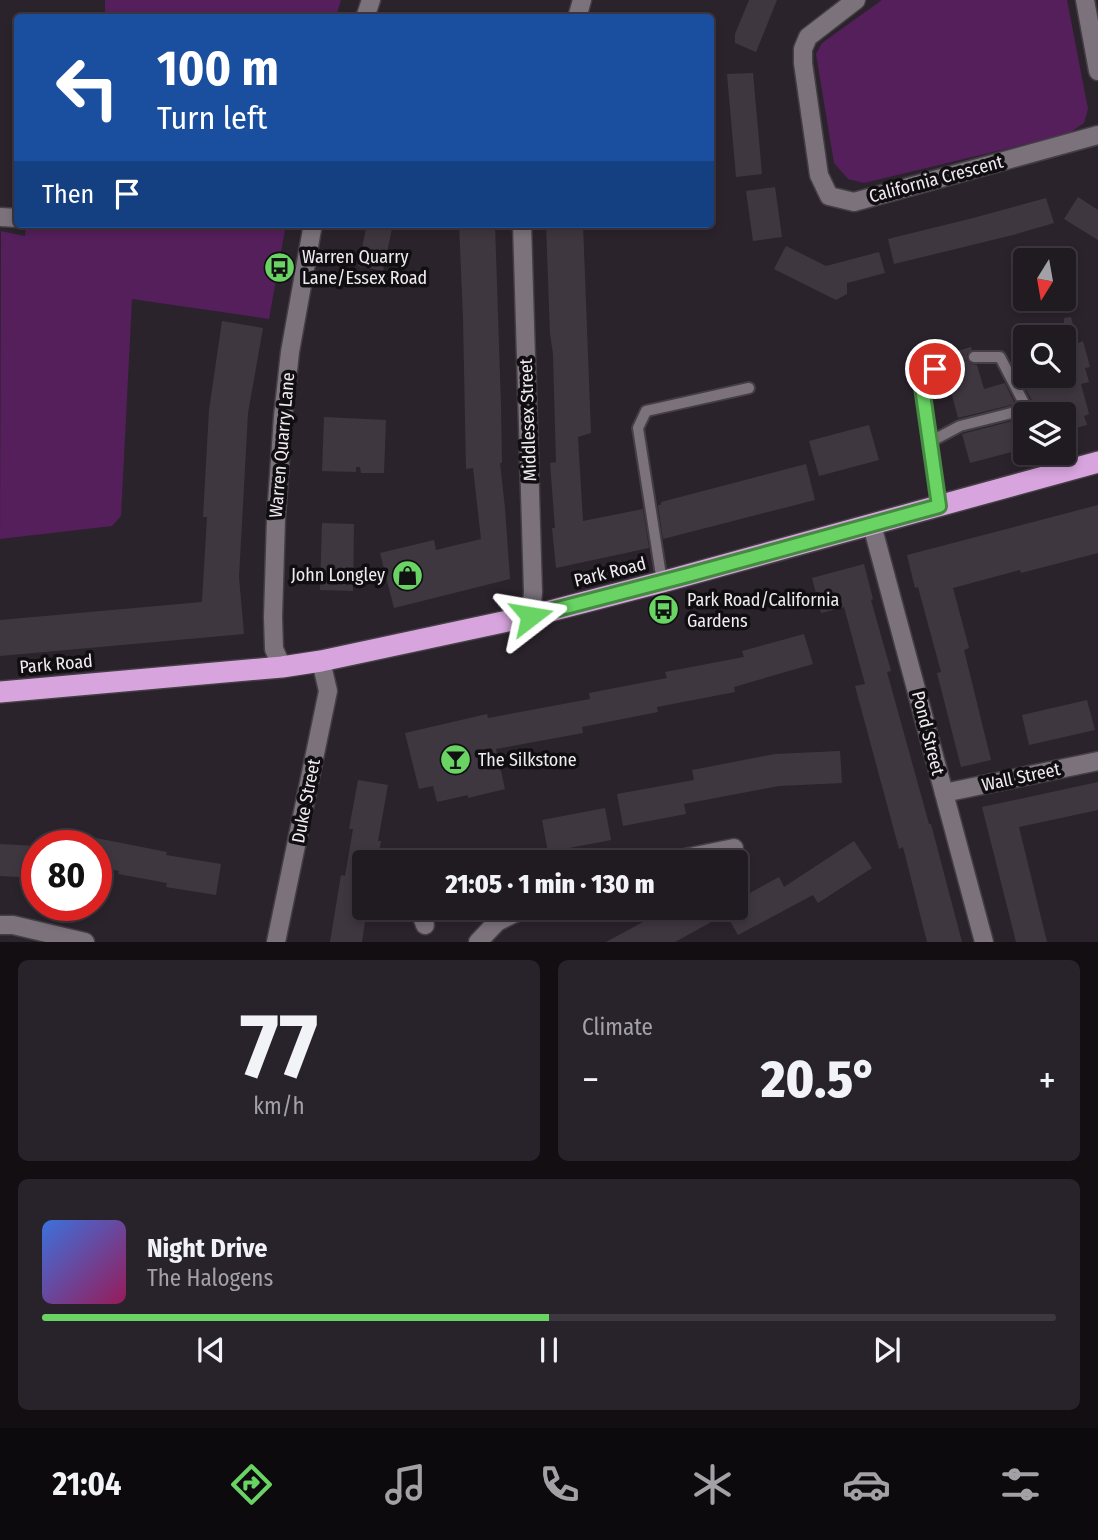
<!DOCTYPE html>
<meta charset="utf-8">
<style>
:root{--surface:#201a21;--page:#28232a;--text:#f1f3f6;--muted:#a2a1a5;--line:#3d383f;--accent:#69d464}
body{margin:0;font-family:"Fira Sans Condensed",sans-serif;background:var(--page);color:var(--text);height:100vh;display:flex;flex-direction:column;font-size:26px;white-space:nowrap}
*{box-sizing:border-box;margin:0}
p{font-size:23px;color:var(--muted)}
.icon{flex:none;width:38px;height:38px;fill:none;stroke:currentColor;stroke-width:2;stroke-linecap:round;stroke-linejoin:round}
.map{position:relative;height:942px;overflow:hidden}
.details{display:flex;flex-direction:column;gap:18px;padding:18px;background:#120e12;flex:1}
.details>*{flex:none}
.top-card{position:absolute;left:14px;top:14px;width:700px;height:214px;border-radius:7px;box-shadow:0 4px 10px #0003,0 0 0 2px var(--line);background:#1a4fa0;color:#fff;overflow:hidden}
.needle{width:46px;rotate:191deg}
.tools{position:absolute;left:1013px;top:248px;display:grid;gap:14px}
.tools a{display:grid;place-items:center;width:63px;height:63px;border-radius:7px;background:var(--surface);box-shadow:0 4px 10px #0003,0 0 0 2px var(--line);font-size:35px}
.speed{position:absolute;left:21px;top:830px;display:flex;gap:14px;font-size:35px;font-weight:700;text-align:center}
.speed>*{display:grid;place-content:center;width:91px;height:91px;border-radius:50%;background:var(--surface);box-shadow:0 4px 10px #0003,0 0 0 2px var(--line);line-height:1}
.speed .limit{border:10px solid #d22;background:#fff;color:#111}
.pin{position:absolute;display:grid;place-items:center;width:60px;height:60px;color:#fff;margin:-30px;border:4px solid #fff;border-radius:50%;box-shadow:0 2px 7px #0007}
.me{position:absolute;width:77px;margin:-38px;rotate:76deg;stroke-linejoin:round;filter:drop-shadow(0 0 5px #0008)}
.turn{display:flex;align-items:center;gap:24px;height:147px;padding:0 28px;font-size:32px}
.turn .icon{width:91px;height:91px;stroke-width:2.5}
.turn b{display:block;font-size:49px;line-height:60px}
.then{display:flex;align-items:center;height:66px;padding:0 28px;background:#0003;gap:14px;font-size:26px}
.big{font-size:52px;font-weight:800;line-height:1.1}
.details .tile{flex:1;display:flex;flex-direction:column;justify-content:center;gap:10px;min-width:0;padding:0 24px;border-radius:10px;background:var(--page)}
.details .dial{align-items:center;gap:0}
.dial b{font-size:91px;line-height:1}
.song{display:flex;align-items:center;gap:21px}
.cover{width:84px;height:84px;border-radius:10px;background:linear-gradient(135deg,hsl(220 70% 55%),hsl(330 70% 35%))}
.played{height:7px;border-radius:4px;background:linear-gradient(90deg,var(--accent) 50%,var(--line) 50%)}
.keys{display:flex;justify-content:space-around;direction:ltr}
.heat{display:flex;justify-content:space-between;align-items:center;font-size:38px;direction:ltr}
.details .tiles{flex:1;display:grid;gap:18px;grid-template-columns:1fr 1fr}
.tile:last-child{grid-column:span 2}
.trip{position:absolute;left:352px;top:850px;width:396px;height:70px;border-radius:7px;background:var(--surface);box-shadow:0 4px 10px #0003,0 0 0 2px var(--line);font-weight:800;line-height:70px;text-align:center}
.tab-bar{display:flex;height:112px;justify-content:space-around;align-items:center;background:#0d0a0d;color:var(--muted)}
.tab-bar .icon{width:49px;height:49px}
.tab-bar .on{color:var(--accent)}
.tab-bar b{font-size:32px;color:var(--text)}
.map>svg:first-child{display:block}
.green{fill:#541f5b}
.building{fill:#3f3740}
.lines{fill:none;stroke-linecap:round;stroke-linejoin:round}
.lane-casing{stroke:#443e45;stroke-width:14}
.street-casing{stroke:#443e45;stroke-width:21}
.highway-casing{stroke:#443e45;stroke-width:24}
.lane{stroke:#7b727c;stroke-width:10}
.street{stroke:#7b727c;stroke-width:18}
.highway{stroke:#d7a4dd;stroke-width:21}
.route-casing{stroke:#448a41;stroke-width:18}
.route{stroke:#69d464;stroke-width:12}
.labels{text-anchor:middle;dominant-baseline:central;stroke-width:7;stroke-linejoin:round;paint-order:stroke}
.street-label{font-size:18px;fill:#f0ebf1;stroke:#110e12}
.poi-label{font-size:18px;fill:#f0ebf1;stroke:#110e12;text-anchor:start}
</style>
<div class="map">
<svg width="1098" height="942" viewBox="0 0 1098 942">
<rect width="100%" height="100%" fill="#2b232c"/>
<g class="green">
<path d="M105,0H341L336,17L105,18Z"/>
<path d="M882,0H1067L1088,109L1084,123L1068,134L864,183L848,179L834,163L816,54L822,43Z"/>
<path d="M26,224H286L269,319L132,299L121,516L112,526L0,539L1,231L25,236Z"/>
</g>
<g class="building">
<path d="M749,0H777L756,52L735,43V34Z"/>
<path d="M753,73L762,174L736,177L727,74Z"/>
<path d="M775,187L782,237L753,241L746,191Z"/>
<path d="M1078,197L1098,210V240L1064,219Z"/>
<path d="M1046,198L1054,223L1013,235L894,264L888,239L973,218Z"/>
<path d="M367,224H393L383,271L358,266Z"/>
<path d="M459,224H495L501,406L502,463H500L505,508L510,579L394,608L380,553L434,540L436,550L481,539L473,468L466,469L463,318Z"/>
<path d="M546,224H583L591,433L578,437L583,521L643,509L649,548L556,568L552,528H555L550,463L556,462L553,354L550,334Z"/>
<path d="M786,246L826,266L879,252L885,273L847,283V294L836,300L774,269Z"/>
<path d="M1071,317L1078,343L1083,341L1090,367L1085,368L1089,382L1081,384L1089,414L1084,416L1087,425L1064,431V415H1040L1020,379L1030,376H1064V318Z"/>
<path d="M222,321L263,328L248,413L239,577L244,634L0,656V620L202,602L207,517H203L209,410Z"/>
<path d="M971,347L972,350L967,354V360L971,364L977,365L984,389L1005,383L1015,404L958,418L947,376L938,378L943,370L942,366L939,362H933L932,358Z"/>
<path d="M324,417L386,420L384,473H361L360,467H356V472L322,471Z"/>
<path d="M1024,418L1026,419V448L970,463L962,434Z"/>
<path d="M869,425L879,460L819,476L809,441Z"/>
<path d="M806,464L815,500L663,539L658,505H661V502Z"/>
<path d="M1098,505V553L1021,573L1020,570L953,588L969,648L964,650L991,760L961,767L937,673L941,672L918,587L915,588L907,555Z"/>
<path d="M322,523L354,524L353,591L320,590Z"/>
<path d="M864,564L873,599L871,600L891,671L887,672L929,824H931L962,942H927L903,847L899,849L855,686L865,684L844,607L821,613L812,578Z"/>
<path d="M804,634L813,664L734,687L735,692L657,707L658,712L582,727L583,733L496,749L505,789L468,798V795L437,802L433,786L419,789L405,733L487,714L488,718L590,699L589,693L667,678L665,672L744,657L742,651Z"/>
<path d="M1087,700L1095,730L1029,745L1022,715Z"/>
<path d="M840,751L842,783L779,786L684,804L686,814L623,826L617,794L694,780L692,770L775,754Z"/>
<path d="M358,780L388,785L378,841H381L377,863H364V908H367L362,942H330L341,875L345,876L353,829H349Z"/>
<path d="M1098,782V810L1019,827L1047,942H1016L982,807Z"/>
<path d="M605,808L611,840L548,852L542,820Z"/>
<path d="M96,838L167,852L166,855L221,864L216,895L166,887L167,883L118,874L119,871L96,866Z"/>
<path d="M854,841L872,868L818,903L813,895L738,935L726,914L675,942H606L669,908H735V901L779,877L784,887Z"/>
<path d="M0,844L37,846V878L0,876Z"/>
</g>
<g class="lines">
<defs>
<g id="lane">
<path d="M974,357H1000L1027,409"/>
<path d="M928,443L922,387L935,369"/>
<path d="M1057,453L1068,471"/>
<path d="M939,506L928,443L960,426L1027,409L1032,415"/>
<path d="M662,582L638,428L646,411L749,388"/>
</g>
<g id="street">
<path d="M856,0L808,37L803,49V63L819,175L829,196L854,202L1098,135"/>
<path d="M1085,0L1098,71"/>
<path d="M365,18L371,0"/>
<path d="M577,18L582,0"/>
<path d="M0,217L18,218"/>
<path d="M522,224L533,592L531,616"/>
<path d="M872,525L984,942"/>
<path d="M282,667L274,649L273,617L276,518L283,416L290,352L313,224"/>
<path d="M944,793L1098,761"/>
<path d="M661,863L734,848"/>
<path d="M419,908L425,925"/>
<path d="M483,908L497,922"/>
<path d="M0,925H13L85,942"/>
<path d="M276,942L328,691L321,661"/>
<path d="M478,942L497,922L525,908"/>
</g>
<path id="highway" d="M0,692L282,667L321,661L531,616L662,582L1098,462"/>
</defs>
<use href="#lane" class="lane-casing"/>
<use href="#street" class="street-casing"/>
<use href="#highway" class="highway-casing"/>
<use href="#lane" class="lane"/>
<use href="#street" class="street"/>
<use href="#highway" class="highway"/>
</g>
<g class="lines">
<defs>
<path id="route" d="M531,616L688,575L939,506L922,387L935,369"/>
</defs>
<use href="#route" class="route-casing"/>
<use href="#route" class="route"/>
</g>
<defs>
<symbol id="bus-disc" viewBox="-11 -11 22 22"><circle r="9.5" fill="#69d464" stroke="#110e12"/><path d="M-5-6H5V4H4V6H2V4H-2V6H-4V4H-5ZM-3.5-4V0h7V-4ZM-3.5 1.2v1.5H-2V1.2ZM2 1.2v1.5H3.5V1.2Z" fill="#111"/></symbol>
<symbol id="shop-disc" viewBox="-11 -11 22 22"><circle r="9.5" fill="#69d464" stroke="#110e12"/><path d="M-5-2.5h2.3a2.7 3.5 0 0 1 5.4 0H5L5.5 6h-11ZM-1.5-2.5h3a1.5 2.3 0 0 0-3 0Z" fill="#111"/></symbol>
<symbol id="bar-disc" viewBox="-11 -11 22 22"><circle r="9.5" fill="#69d464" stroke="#110e12"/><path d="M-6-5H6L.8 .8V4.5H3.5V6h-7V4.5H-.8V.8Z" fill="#111"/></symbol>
</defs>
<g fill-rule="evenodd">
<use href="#bus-disc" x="262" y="250" width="35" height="35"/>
<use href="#shop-disc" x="390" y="558" width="35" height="35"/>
<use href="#bus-disc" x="646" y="592" width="35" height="35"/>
<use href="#bar-disc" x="438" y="742" width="35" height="35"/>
</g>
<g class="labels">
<g class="street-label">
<text transform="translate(936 179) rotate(-15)">California Crescent</text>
<text transform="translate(528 420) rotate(-92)">Middlesex Street</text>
<text transform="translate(282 445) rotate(-85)">Warren Quarry Lane</text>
<text transform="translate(610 572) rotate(-14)">Park Road</text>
<text transform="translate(56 664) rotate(-5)">Park Road</text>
<text transform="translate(928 733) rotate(76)">Pond Street</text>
<text transform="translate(1021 777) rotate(-12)">Wall Street</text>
<text transform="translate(306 801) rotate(-79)">Duke Street</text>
</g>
<g class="poi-label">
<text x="302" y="257">Warren Quarry<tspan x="302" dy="21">Lane/Essex Road</tspan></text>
<text x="385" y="575" text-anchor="end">John Longley</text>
<text x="687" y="600">Park Road/California<tspan x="687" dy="21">Gardens</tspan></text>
<text x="478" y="760">The Silkstone</text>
</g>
</g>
</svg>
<div class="tools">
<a><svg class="needle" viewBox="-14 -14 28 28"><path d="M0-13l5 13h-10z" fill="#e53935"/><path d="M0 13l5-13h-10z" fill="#a2a1a5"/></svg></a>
<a><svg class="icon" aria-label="search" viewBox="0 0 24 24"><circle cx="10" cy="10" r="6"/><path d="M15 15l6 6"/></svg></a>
<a><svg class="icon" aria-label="layers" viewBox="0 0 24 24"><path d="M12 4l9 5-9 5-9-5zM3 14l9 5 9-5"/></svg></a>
</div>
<div class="speed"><div class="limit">80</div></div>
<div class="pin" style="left:935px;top:369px;background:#d93025"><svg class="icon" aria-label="arrive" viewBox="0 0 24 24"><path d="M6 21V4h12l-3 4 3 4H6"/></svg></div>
<svg class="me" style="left:531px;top:616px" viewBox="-20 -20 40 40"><path d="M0-17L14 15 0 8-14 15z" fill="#69d464" stroke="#fff" stroke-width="4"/></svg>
<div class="trip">21:05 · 1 min · 130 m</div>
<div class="top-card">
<div class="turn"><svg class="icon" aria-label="left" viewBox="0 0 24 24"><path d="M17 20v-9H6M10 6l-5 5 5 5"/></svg><div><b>100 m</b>Turn left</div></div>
<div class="then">Then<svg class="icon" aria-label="arrive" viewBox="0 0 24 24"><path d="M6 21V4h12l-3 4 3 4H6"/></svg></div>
</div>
</div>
<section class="details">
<div class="tiles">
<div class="tile dial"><b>77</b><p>km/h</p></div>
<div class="tile"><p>Climate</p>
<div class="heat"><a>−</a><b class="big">20.5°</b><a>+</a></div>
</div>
<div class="tile">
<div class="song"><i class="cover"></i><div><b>Night Drive</b><p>The Halogens</p></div></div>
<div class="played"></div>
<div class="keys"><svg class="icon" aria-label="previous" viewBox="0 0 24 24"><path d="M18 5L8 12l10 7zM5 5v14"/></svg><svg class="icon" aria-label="pause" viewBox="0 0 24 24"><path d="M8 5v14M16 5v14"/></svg><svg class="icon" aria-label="next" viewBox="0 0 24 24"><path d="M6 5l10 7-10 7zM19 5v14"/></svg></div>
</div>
</div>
</section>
<nav class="tab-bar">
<b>21:04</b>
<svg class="icon on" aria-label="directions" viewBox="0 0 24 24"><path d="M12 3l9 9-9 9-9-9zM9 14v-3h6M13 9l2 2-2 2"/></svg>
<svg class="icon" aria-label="music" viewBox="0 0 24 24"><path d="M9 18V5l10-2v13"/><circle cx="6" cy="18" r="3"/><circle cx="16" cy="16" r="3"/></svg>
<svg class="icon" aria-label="phone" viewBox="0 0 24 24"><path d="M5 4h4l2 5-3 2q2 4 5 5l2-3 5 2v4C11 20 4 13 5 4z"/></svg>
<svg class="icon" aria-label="climate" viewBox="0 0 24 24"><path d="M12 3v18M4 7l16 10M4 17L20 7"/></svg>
<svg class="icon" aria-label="car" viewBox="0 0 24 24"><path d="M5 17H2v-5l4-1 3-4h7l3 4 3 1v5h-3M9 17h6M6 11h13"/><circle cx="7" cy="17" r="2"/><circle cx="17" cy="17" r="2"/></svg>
<svg class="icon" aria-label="filters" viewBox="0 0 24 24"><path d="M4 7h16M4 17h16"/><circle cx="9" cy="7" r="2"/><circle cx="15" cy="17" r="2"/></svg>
</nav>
